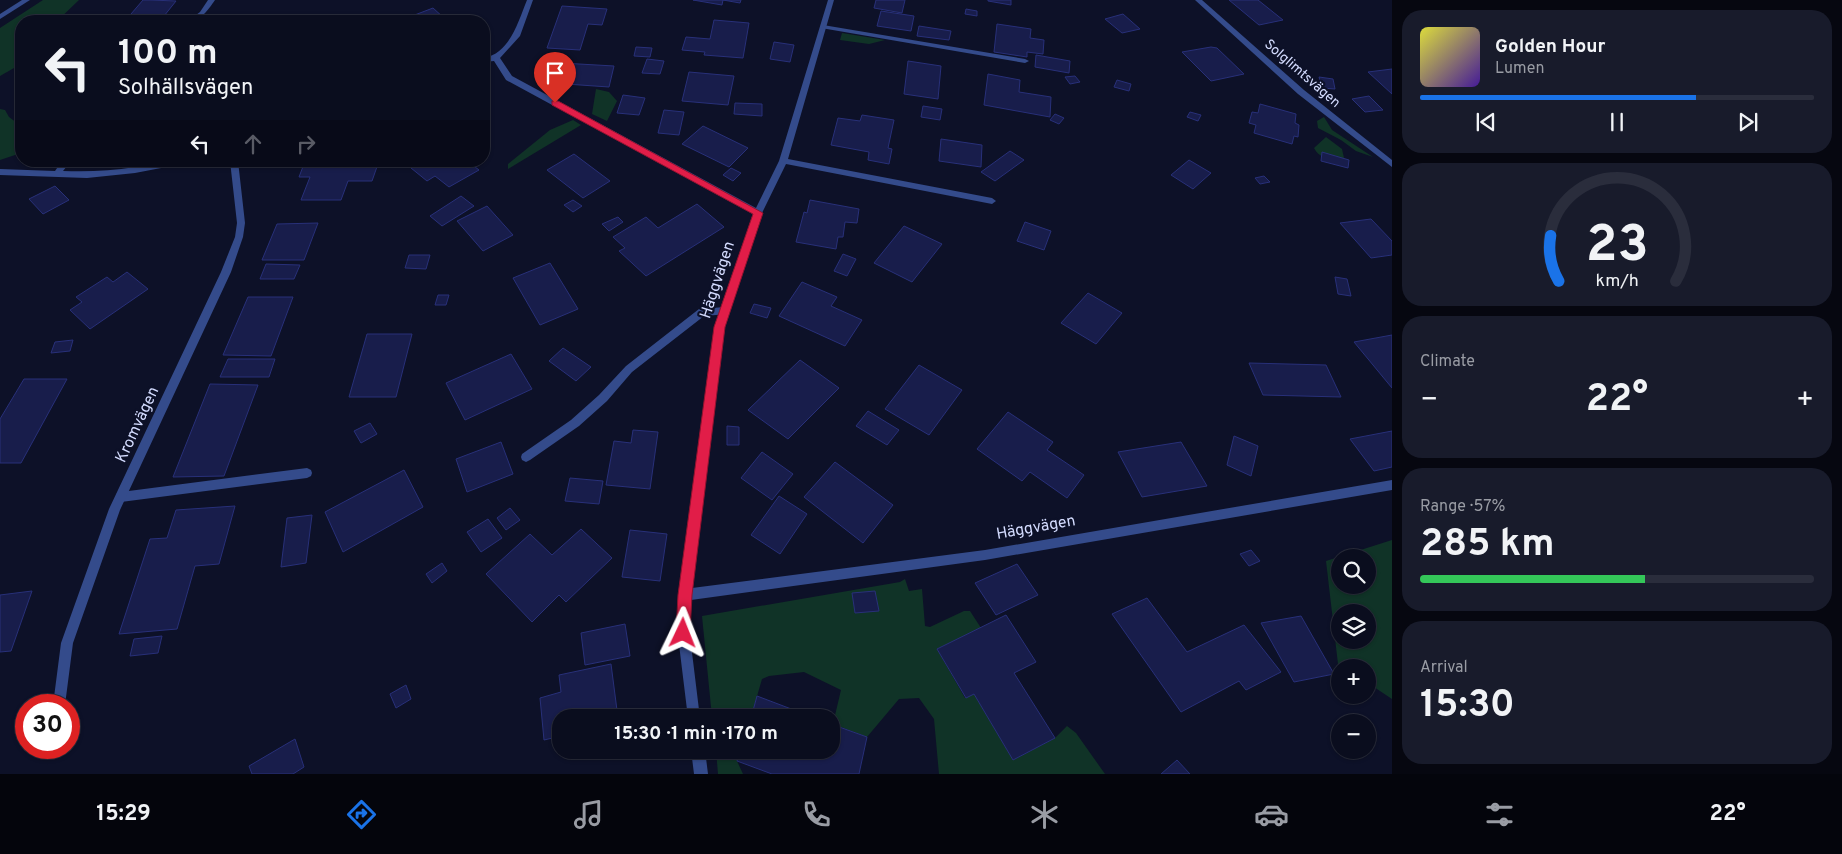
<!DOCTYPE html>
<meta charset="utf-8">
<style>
:root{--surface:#0a0d1e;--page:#181b2b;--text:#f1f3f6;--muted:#999ca4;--line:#2a2d3c;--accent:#1a73e8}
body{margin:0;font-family:Overpass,sans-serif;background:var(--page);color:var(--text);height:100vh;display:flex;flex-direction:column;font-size:19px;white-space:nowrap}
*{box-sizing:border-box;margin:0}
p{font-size:16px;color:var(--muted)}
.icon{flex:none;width:28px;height:28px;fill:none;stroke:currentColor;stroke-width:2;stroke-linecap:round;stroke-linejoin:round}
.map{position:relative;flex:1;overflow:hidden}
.panel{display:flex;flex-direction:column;gap:10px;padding:10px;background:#060710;width:450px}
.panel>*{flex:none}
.banner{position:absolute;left:15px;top:15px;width:475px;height:152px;border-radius:20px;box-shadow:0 1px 4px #0004,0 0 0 1px var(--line);background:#0a0d1e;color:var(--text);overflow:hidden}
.fabs{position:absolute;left:1331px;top:549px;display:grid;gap:10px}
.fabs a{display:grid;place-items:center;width:45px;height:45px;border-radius:50%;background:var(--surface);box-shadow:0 1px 4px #0004,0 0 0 1px var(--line);font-size:25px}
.speed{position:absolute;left:15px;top:694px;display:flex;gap:10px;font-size:25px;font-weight:700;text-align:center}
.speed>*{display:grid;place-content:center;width:65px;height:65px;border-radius:50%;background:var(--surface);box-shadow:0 1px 4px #0004,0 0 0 1px var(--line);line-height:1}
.speed .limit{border:8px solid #d22;background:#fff;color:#111}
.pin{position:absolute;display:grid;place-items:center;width:42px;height:42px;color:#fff;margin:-51px -21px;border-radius:50% 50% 50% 0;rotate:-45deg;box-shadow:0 0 5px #0007}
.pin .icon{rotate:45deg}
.me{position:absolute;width:55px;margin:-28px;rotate:2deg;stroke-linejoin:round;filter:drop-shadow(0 0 4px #0008)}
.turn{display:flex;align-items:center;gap:18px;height:105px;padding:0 20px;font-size:22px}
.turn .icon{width:65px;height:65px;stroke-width:2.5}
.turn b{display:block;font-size:35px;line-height:42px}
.lanes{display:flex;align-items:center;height:48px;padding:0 20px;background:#0003;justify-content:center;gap:25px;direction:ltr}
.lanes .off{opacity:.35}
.big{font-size:38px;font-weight:700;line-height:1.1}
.panel .card{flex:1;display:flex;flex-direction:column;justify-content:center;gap:8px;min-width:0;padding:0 18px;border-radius:20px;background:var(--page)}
.panel .dial{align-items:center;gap:0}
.dial svg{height:130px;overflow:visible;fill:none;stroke:var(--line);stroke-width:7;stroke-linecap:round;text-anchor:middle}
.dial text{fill:var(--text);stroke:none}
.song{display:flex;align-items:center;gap:15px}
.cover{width:60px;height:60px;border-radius:8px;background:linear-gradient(135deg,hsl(60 70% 55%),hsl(260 70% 35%))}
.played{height:5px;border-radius:2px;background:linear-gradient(90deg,var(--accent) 70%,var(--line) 70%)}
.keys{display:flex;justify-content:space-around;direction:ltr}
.heat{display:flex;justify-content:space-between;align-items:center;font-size:28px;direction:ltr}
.charge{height:8px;border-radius:4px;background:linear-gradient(90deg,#34c759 57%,var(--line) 0)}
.trip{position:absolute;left:552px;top:709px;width:288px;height:50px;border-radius:20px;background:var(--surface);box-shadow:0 1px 4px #0004,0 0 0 1px var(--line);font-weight:700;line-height:50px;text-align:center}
.dock{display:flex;height:80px;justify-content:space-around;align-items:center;background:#04050c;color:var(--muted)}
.dock .icon{width:35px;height:35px}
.dock .current{color:var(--accent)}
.dock b{font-size:22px;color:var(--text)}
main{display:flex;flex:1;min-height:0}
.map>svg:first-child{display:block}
.green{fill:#103327;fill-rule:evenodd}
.building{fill:#181d4b;stroke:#283079}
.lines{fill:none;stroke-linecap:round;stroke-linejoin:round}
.lane{fill:#344b8b;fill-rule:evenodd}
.street{fill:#344b8b;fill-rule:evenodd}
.route{fill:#e11d48;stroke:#92132f}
.labels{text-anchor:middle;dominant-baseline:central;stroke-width:4.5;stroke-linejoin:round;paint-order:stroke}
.far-street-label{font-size:14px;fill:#d4dcff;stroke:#0d1128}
.street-label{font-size:16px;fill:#d4dcff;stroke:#0d1128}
</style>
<main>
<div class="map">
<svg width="1392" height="774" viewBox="0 0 1392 774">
<rect width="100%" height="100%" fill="#0d1128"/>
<g class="green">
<path d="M43,0H79L57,21H21V64L0,76V28Z"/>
<path d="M842,33L885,40L869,44L840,40Z"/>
<path d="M596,89L609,92L617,101L607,121L592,114Z"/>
<path d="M0,109L5,110L9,117L21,126V153L0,160Z"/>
<path d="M1324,117L1332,130L1373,157L1356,151L1341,140L1318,128L1317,121Z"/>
<path d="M573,120L581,125L508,169V164L550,130Z"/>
<path d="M1326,137L1342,149L1344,158C1332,158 1320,160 1314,148Z"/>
<path d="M1392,540V699L1368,683V668L1343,667L1338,664L1326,561ZM1340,558H1368V585H1340ZM1368,612V640H1340V612Z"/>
<path d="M905,579L909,591L922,589L925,626L930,627L964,611H970L981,628L937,649L965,698L974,694L1013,760L1055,738L1067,726L1076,733L1105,774H939L934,719L919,698L899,699L867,737L833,724L841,690L804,672L769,676L762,679L751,717H712L702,616L900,582Z"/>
<path d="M716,750H741L737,761L743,774H718Z"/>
</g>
<g class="building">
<path d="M143,0H150L176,1L160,21H125Z"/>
<path d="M693,0H741L740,3L723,0L722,5Z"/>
<path d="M876,0H905L902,13L874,8Z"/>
<path d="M988,0H1011V5L988,1Z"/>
<path d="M1229,0H1258L1283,20L1259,25Z"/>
<path d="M562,6L607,9L602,25L588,24L580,50L547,48Z"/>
<path d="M433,8L444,18L435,21H399Z"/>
<path d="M966,9L977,11V16L965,14Z"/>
<path d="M881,11L914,16L911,31L877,26Z"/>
<path d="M1123,14L1140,29L1122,33L1105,19Z"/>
<path d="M714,20L749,23L743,58L704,55L705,52L682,50L686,37L710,39Z"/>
<path d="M997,24L1031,29L1030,38L1044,40L1043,54L1027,52V57L994,52Z"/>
<path d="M919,26L951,31L949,40L917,36Z"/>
<path d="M774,42L794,45L790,62L770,59Z"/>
<path d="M636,47L652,48L650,57L634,56Z"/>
<path d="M1211,47L1217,48L1244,74L1211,81L1182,52Z"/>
<path d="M1036,55L1070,61L1069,73L1035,67Z"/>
<path d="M647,59L664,61L660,74L642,73Z"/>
<path d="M908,61L941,66L938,99L904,94Z"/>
<path d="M544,62L614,66L609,87L537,82Z"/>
<path d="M1392,69V94L1368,72Z"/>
<path d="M689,72L734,76L728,105L682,101Z"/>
<path d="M988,74L1020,80L1019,92L1051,97L1050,117L984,105Z"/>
<path d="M1075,76L1080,82L1070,84L1065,77Z"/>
<path d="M1319,77L1333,79L1335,89L1322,88Z"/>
<path d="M1117,80L1131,84L1129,91L1114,87Z"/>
<path d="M623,95L645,98L639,115L617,113Z"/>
<path d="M1369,96L1383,110L1365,112L1352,99Z"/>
<path d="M735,103L762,104V116L734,114Z"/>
<path d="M1260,104L1296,114L1295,123L1299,125L1298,137L1294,136L1292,144L1254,133L1256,125L1249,123L1252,112L1258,113Z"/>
<path d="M923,106L942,109L940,120L921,117Z"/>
<path d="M664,110L684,112L679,135L658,133Z"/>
<path d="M1190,112L1201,115L1198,121L1187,117Z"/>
<path d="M1055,114L1064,118L1059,124L1050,120Z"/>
<path d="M862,115L894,120L888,148L892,149L889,164L868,160L869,152L831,145L838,118L860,121Z"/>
<path d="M703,126L748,148L729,167L682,144Z"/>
<path d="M941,139L982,145L981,167L939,161Z"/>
<path d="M1010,151L1024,160L995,181L981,172Z"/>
<path d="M1322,152L1349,160L1348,168L1321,161Z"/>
<path d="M574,154L610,181L583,198L547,170Z"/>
<path d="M1189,160L1211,173L1193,189L1171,175Z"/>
<path d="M316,161H379L372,181H348L341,200H301L310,177H299L304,164H315Z"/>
<path d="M423,161H473L470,163L479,170L449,187L435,176L427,181L411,168Z"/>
<path d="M731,168L741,173L733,181L723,175Z"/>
<path d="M1264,176L1270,182L1260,184L1255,178Z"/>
<path d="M55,186L69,200L43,214L29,199Z"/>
<path d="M461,196L474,206L442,226L430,216Z"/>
<path d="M573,200L582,206L573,212L564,205Z"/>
<path d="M810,200L859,209L857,223L845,222L843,237H838L836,249L796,242L804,212L807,213Z"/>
<path d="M697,204L724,227L646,276L619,251L625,248L613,237L646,217L658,228Z"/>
<path d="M487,206L513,235L483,251L457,221Z"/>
<path d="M618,217L623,222L609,231L602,224Z"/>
<path d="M1371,219L1392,241V255L1371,258L1340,223Z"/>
<path d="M1025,222L1051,231L1044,250L1017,241Z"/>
<path d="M318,223L304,260H262L277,224Z"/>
<path d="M904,226L942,244L912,282L874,263Z"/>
<path d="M843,254L856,259L847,276L834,271Z"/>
<path d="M409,255H430L426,269L405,268Z"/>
<path d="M550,263L578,309L540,325L513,278Z"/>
<path d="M266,264L300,265L294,279H260Z"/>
<path d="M127,272L148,289L90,329L70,310L82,302L76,297L107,277L113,282Z"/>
<path d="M1335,277L1347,279L1351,296L1338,294Z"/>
<path d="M802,282L837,297L831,306L862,320L845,346L779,316Z"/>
<path d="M1088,293L1122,313L1096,344L1061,323Z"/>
<path d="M438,295H449L446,305H435Z"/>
<path d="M248,297H293L271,356L223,355Z"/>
<path d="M754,304L771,308L767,318L750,313Z"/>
<path d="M367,334H412L396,397H349Z"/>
<path d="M1392,335V388L1354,342Z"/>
<path d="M73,340L70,351L51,353L55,342Z"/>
<path d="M563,348L591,367L576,381L549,361Z"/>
<path d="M511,354L532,389L465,420L446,383Z"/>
<path d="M228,359H275L269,377H220Z"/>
<path d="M800,360L839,388L788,439L748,410Z"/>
<path d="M1249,363L1326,365L1341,397L1263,395Z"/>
<path d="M919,365L962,390L929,435L885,409Z"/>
<path d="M24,379H67L21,463H0V419Z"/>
<path d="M210,384L258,385L224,476L173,477Z"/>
<path d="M868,411L899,430L887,445L856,426Z"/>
<path d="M1008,412L1053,442L1047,450L1084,475L1067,498L1030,472L1022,481L977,449Z"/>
<path d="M370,423L377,434L361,443L354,431Z"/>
<path d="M727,426L739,427V445H727Z"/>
<path d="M633,430L658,432L650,489L606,485L614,441L631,443Z"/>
<path d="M1392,431V467L1374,471L1350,439Z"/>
<path d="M1234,436L1258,446L1251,476L1227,465Z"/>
<path d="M501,442L513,474L467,492L456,459Z"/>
<path d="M1181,442L1207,486L1142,497L1118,452Z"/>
<path d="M762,452L793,474L772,500L741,478Z"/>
<path d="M835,462L893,505L863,543L804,497Z"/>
<path d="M404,470L423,507L343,552L325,512Z"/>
<path d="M570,478L603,481L599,504L565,501Z"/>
<path d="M779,496L807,514L780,554L751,535Z"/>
<path d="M235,506L219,564L195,566L177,629L119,634L150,539L167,538L176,510Z"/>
<path d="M510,508L520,520L506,530L497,518Z"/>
<path d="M312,515L306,563L281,567L287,518Z"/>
<path d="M488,519L502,538L481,552L467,532Z"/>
<path d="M581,529L612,558L566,602L559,595L532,622L486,574L530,534L552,555Z"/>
<path d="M630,530L667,534L660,581L622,577Z"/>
<path d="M1251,550L1260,561L1249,566L1240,554Z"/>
<path d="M442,563L447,571L432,583L426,574Z"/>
<path d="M1017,564L1038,595L996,615L975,583Z"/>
<path d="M32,591L11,651L0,652V595Z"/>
<path d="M875,591L879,611L855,613L852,593Z"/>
<path d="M1147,598L1187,652L1244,625L1281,672L1246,690L1239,681L1181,712L1112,614Z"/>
<path d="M1006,615L1036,662L1014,673L1055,738L1013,760L974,694L966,698L937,649Z"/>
<path d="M1301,616L1334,674L1294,682L1261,623Z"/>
<path d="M625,624L630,656L585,665L581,633Z"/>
<path d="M162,636L158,653L130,656L134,639Z"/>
<path d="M611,664L618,718H561V736L544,740L540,698L561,692L559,675Z"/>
<path d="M406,685L411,699L396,708L390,694Z"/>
<path d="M757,696L815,718H751Z"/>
<path d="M831,724L867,737L859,774H772L737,761L741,750H831Z"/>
<path d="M295,739L304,767L293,774H252L249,766Z"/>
<path d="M1177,760L1190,774H1161Z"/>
</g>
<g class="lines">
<g class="lane">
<path d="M823,25L1025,59L1029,61L1025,63L821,28V26Z"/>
<path d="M725,307L730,311L728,314L704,316L632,372L607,401L579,426L530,460L526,462L522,460L521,457L522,454L571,420L599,395L626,366L699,309Z"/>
<path d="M307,468L311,470L312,473L311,476L307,478L121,502L117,501L116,497L117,493L121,492Z"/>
</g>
<g class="street">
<path d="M22,0H30L0,19V14Z"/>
<path d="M208,0H215C208,10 201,21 188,21L200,12Z"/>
<path d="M527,0H533L520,36L500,58L512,76L756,208L779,161L828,0H834L788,159L992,198L996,201L992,204L786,164L762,213L725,327L692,588L985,550L1392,480V490L985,560L691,600L689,628L700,718H688L677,628L679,595L715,327L753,214L506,80L494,61L484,62V58C510,53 518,22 527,0Z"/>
<path d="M1195,0H1202L1304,90L1392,160V167L1298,94Z"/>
<path d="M62,161H71L63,171C87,172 111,171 135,167C152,165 168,161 186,161L182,164L135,173L87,178L0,175V169L55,171Z"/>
<path d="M230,161H238L245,223L243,237L231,272L120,510L73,643L65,705H53L61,643L109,509L221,272L235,237L237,223Z"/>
<path d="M691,750H705L708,774H694Z"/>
</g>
</g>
<path class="route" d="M552,101H558L763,213L725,327L692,595L690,633L688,638L683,640L678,638L676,633L678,595L714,327L753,214L552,105Z"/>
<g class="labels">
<g class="far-street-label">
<text transform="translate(1302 74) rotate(41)">Solglimtsvägen</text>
</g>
<g class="street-label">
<text transform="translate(718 280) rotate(-72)">Häggvägen</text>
<text transform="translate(138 425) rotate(-65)">Kromvägen</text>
<text transform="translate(1036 528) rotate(-10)">Häggvägen</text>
</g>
</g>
</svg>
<div class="fabs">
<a><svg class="icon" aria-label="search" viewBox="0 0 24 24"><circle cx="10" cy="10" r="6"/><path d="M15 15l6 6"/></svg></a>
<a><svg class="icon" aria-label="layers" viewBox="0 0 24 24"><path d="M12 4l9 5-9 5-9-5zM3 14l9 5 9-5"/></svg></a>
<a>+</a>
<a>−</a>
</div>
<div class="speed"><div class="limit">30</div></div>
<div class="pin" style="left:555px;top:103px;background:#d93025"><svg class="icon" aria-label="arrive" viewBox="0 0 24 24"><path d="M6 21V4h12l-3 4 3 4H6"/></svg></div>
<svg class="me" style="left:683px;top:633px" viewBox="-20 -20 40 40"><path d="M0-17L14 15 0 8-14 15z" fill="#e11d48" stroke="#fff" stroke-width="4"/></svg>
<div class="trip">15:30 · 1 min · 170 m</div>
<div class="banner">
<div class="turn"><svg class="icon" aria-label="left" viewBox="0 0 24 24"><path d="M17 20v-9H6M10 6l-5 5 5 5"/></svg><div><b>100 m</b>Solhällsvägen</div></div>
<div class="lanes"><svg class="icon" aria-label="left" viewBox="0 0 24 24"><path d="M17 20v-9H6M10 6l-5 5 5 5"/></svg><svg class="icon off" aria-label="ahead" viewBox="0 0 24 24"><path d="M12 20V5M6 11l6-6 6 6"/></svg><svg class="icon off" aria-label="right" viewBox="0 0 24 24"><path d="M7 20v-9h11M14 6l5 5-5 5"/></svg></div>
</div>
</div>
<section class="panel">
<div class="card">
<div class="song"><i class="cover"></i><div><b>Golden Hour</b><p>Lumen</p></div></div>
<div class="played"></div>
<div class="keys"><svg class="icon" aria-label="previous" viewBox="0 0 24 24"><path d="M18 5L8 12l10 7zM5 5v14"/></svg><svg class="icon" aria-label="pause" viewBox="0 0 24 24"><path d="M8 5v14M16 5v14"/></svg><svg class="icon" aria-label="next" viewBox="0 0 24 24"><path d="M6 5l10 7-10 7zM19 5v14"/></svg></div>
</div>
<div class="card dial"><svg viewBox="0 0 100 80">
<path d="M14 69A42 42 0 1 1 86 69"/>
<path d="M14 69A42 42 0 0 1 9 41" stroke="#1a73e8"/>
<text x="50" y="56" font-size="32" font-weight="700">23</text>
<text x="50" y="72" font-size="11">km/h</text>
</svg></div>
<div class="card"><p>Climate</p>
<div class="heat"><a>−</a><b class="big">22°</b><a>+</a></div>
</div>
<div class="card"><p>Range · 57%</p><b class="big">285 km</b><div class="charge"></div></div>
<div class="card"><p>Arrival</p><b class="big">15:30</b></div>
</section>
</main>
<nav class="dock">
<b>15:29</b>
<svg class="icon current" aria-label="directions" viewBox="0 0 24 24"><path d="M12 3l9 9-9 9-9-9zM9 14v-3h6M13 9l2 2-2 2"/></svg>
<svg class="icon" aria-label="music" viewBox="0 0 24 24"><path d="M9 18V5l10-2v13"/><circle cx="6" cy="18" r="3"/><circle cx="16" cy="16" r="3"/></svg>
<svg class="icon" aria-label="phone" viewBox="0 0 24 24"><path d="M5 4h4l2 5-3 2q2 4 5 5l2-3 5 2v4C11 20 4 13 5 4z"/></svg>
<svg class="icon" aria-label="climate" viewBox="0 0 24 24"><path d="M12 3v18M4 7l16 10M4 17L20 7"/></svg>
<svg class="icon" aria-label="car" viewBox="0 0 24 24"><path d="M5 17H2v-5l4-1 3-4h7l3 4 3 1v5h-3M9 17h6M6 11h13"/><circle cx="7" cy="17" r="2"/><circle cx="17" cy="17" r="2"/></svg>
<svg class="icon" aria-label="filters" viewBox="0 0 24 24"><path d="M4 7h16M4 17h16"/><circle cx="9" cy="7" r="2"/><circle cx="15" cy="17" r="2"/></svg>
<b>22°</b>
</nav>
